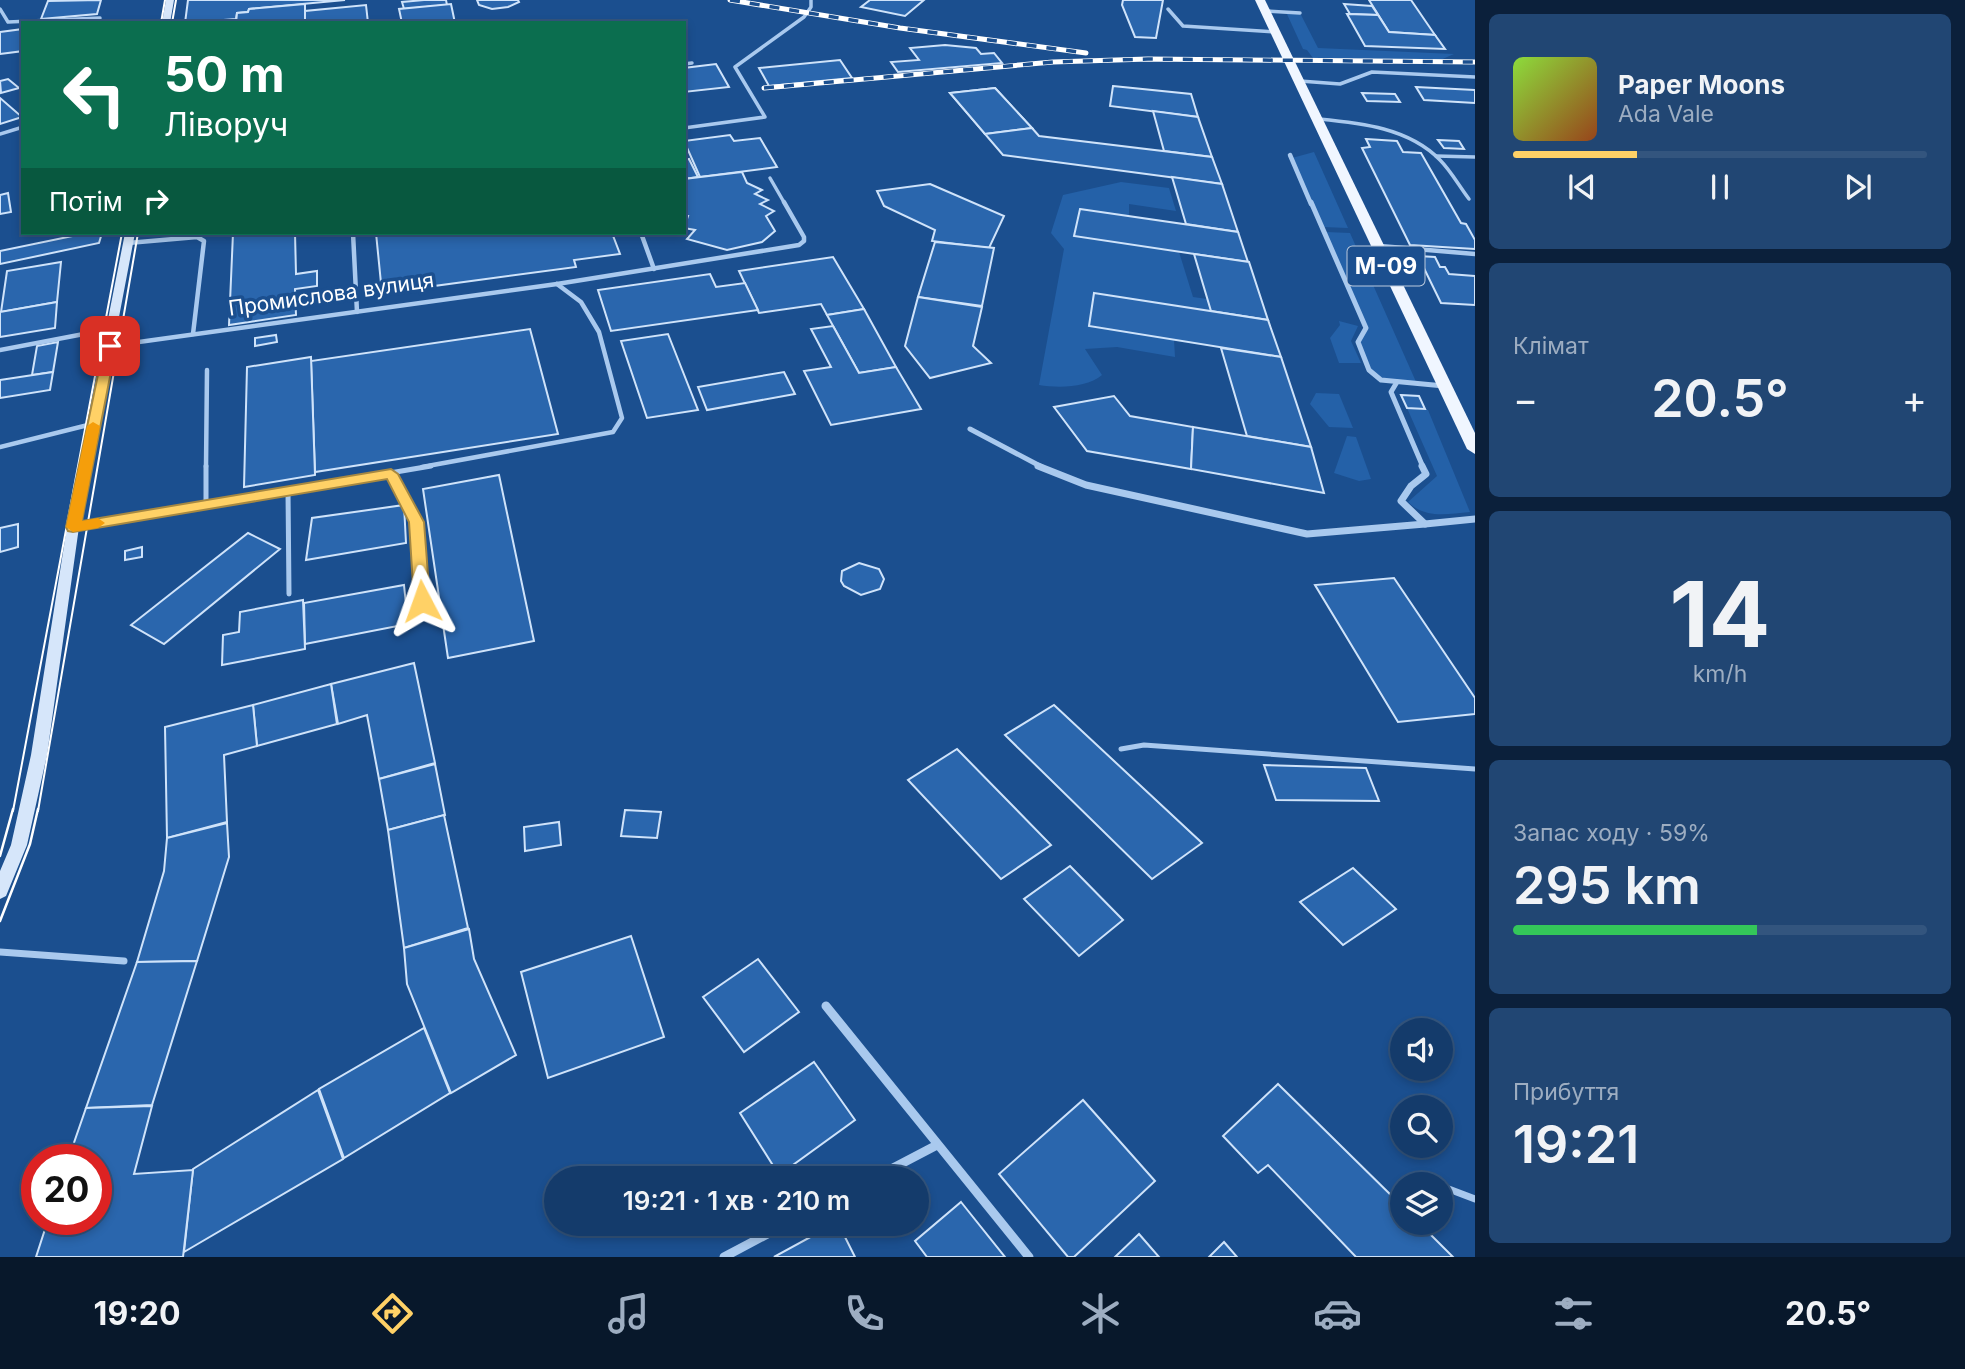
<!DOCTYPE html>
<html lang="uk">
<meta charset="utf-8">
<style>
:root{--surface:#143b6b;--page:#214673;--text:#f1f3f6;--muted:#9dadc1;--line:#33557e;--accent:#ffd166}
body{margin:0;font-family:Inter,sans-serif;background:var(--page);color:var(--text);height:100vh;display:flex;flex-direction:column;font-size:26px;white-space:nowrap}
*{box-sizing:border-box;margin:0}
p{font-size:23px;color:var(--muted)}
.icon{flex:none;width:38px;height:38px;fill:none;stroke:currentColor;stroke-width:2;stroke-linecap:round;stroke-linejoin:round}
.map{position:relative;flex:1;overflow:hidden}
.panel{display:flex;flex-direction:column;gap:14px;padding:14px;background:#0b203b;width:490px}
.panel>*{flex:none}
.banner{position:absolute;left:21px;top:21px;width:665px;height:214px;border-radius:0px;box-shadow:0 4px 10px #0003,0 0 0 2px var(--line);background:#0b6e4f;color:#fff;overflow:hidden}
.buttons{position:absolute;left:1390px;top:1018px;display:grid;gap:14px}
.buttons a{display:grid;place-items:center;width:63px;height:63px;border-radius:50%;background:var(--surface);box-shadow:0 4px 10px #0003,0 0 0 2px var(--line);font-size:35px}
.speed{position:absolute;left:21px;top:1144px;display:flex;gap:14px;font-size:35px;font-weight:700;text-align:center}
.speed>*{display:grid;place-content:center;width:91px;height:91px;border-radius:50%;background:var(--surface);box-shadow:0 4px 10px #0003,0 0 0 2px var(--line);line-height:1}
.speed .limit{border:10px solid #d22;background:#fff;color:#111}
.pin{position:absolute;display:grid;place-items:center;width:60px;height:60px;color:#fff;margin:-30px;border-radius:14px;box-shadow:0 4px 10px #0006}
.me{position:absolute;width:77px;margin:-38px;rotate:356deg;stroke-linejoin:round;filter:drop-shadow(0 0 5px #0008)}
.turn{display:flex;align-items:center;gap:24px;height:147px;padding:0 28px;font-size:32px}
.turn .icon{width:91px;height:91px;stroke-width:2.5}
.turn b{display:block;font-size:49px;line-height:60px}
.then{display:flex;align-items:center;height:66px;padding:0 28px;background:#0003;gap:14px;font-size:26px}
.big{font-size:52px;font-weight:600;line-height:1.1}
.panel .widget{flex:1;display:flex;flex-direction:column;justify-content:center;gap:10px;min-width:0;padding:0 24px;border-radius:10px;background:var(--page)}
.panel .dial{align-items:center;gap:0}
.dial b{font-size:91px;line-height:1}
.song{display:flex;align-items:center;gap:21px}
.cover{width:84px;height:84px;border-radius:10px;background:linear-gradient(135deg,hsl(90 70% 55%),hsl(20 70% 35%))}
.played{height:7px;border-radius:4px;background:linear-gradient(90deg,var(--accent) 30%,var(--line) 30%)}
.keys{display:flex;justify-content:space-around;direction:ltr}
.heat{display:flex;justify-content:space-between;align-items:center;font-size:38px;direction:ltr}
.charge{height:10px;border-radius:5px;background:linear-gradient(90deg,#34c759 59%,var(--line) 0)}
.trip{position:absolute;left:544px;top:1166px;width:385px;height:70px;border-radius:35px;background:var(--surface);box-shadow:0 4px 10px #0003,0 0 0 2px var(--line);font-weight:600;line-height:70px;text-align:center}
.dock{display:flex;height:112px;justify-content:space-around;align-items:center;background:#08182b;color:var(--muted)}
.dock .icon{width:49px;height:49px}
.dock .active{color:var(--accent)}
.dock b{font-size:32px;color:var(--text)}
main{display:flex;flex:1;min-height:0}
.map>svg:first-child{display:block}
.green{fill:#2461a8}
.building{fill:#2a66ad;stroke:#cfe3fa;stroke-width:2}
.lines{fill:none;stroke-linecap:round;stroke-linejoin:round}
.lane-far3{stroke:#a9c9ee;stroke-width:3.5}
.lane-far2{stroke:#a9c9ee;stroke-width:4.5}
.lane-far1{stroke:#a9c9ee;stroke-width:5}
.lane{stroke:#a9c9ee;stroke-width:7}
.street-far3{stroke:#a9c9ee;stroke-width:4.5}
.street-far2{stroke:#a9c9ee;stroke-width:5}
.street-far1{stroke:#a9c9ee;stroke-width:7}
.street{stroke:#a9c9ee;stroke-width:9}
.secondary{fill:#d6e6fa;fill-rule:evenodd}
.primary{fill:#f0f6ff;fill-rule:evenodd}
.tram-far1{stroke:#fff;stroke-width:2}
.tram{stroke:#fff;stroke-width:2.5}
.rail-casing{stroke:#fff;stroke-width:5}
.rail{stroke:#1b4f8f;stroke-width:3.5;stroke-dasharray:10;stroke-linecap:butt}
.route{fill:#ffd166;stroke:#a68842;stroke-width:2}
.slow{fill:#f59e0b}
.labels{text-anchor:middle;dominant-baseline:central;stroke-width:7;stroke-linejoin:round;paint-order:stroke}
.far-street-label{font-size:21px;fill:#fff;stroke:#1b4f8f}
.shield{fill:#1b4f8f;stroke:#bbcadd;stroke-width:2}
.shield-label{font-size:23px;font-weight:bold;fill:#fff}
</style>
<main>
<div class="map">
<svg width="1475" height="1257" viewBox="0 0 1475 1257">
<rect width="100%" height="100%" fill="#1b4f8f"/>
<g class="green">
<path d="M1286,12L1300,13L1318,48L1454,54L1438,61L1316,62L1307,50L1303,49Z"/>
<path d="M1314,152L1348,228L1323,227L1292,158Z"/>
<path d="M1121,182L1169,188L1176,211L1129,204V216L1080,209L1074,236L1179,252L1193,297L1207,299L1211,312L1094,293L1089,326L1174,340L1175,357L1117,347L1085,349L1102,375C1087,388 1058,388 1039,385L1064,249L1051,233L1063,195Z"/>
<path d="M1326,232L1350,233L1417,384C1377,379 1374,381 1358,342L1366,328Z"/>
<path d="M1339,321L1358,326L1351,341L1361,363H1339L1330,338L1340,325Z"/>
<path d="M1316,393L1339,394L1353,428L1329,427L1310,404Z"/>
<path d="M1407,408L1428,410L1470,512C1446,514 1426,519 1408,502L1437,476Z"/>
<path d="M1347,436L1356,437L1371,479L1359,481L1334,473Z"/>
</g>
<g class="building">
<path d="M101,0L97,14L41,19L48,1Z"/>
<path d="M188,0H345L249,9L248,12L237,13L236,19L185,23Z"/>
<path d="M424,0H446L447,5L404,9L402,2Z"/>
<path d="M477,0H518L519,2L508,7L492,9L479,5Z"/>
<path d="M870,0H924L905,16L861,7Z"/>
<path d="M1123,0H1163L1156,38L1135,37L1122,5Z"/>
<path d="M1369,0H1411L1435,35L1389,32Z"/>
<path d="M305,4V23H236L237,13L248,12L249,9Z"/>
<path d="M451,4L455,23H402L399,9Z"/>
<path d="M1344,4L1372,6L1378,15L1350,14Z"/>
<path d="M366,5L368,23H305V11Z"/>
<path d="M1347,14L1378,15L1389,32L1435,35L1445,49L1365,46Z"/>
<path d="M23,29V51L0,54V32Z"/>
<path d="M945,45L976,48L981,54L994,53L1002,63L898,72L891,62L919,60L910,48Z"/>
<path d="M840,60L852,78L769,86L759,68Z"/>
<path d="M716,64L729,87L684,92V68Z"/>
<path d="M8,79L19,88L1,93L0,81Z"/>
<path d="M1113,86L1191,94L1198,117L1110,106Z"/>
<path d="M1416,87L1475,90V103L1424,100Z"/>
<path d="M995,88L1032,128L985,134L950,93Z"/>
<path d="M995,88L1032,128L985,134L950,93Z"/>
<path d="M1362,93L1395,94L1400,102L1367,101Z"/>
<path d="M0,98L22,117L0,124Z"/>
<path d="M1153,111L1198,117L1212,157L1164,151Z"/>
<path d="M1032,128L1039,136L1212,157L1222,184L1003,155L985,134Z"/>
<path d="M730,135L734,141L760,138L777,167L700,177L684,141Z"/>
<path d="M1366,139L1397,141L1403,152L1421,153L1461,223L1466,224L1475,240V249L1410,245L1362,148L1370,147Z"/>
<path d="M1438,140L1459,141L1464,149L1444,148Z"/>
<path d="M689,159L698,177L684,179V160Z"/>
<path d="M742,172L747,183L762,190L755,194L768,200L760,204L774,211L766,216L775,231L762,242L727,250L687,239L695,230L684,228L688,216H684V179Z"/>
<path d="M1172,177L1222,184L1238,232L1186,224Z"/>
<path d="M930,184L1004,216L989,248L932,241L935,230L884,206L877,191Z"/>
<path d="M8,193L11,212L0,214V195Z"/>
<path d="M1080,209L1238,232L1248,262L1074,236Z"/>
<path d="M87,233H102L99,243L0,264V251Z"/>
<path d="M233,233H295L296,274L317,271V286L295,289L296,315L229,325Z"/>
<path d="M376,233H612L620,254L574,260L576,267L382,293Z"/>
<path d="M935,242L994,248L982,306L918,297Z"/>
<path d="M1194,254L1249,262L1268,320L1211,311Z"/>
<path d="M1418,256L1435,257L1440,267H1445L1449,274L1475,276V305L1441,303Z"/>
<path d="M833,257L864,309L827,315L821,304L759,313L739,271Z"/>
<path d="M61,262L57,302L1,312L7,271Z"/>
<path d="M710,274L716,287L745,283L758,310L611,331L598,290Z"/>
<path d="M1094,293L1268,320L1281,357L1089,326Z"/>
<path d="M918,297L982,307L973,346L991,363L930,378L905,346Z"/>
<path d="M57,302L55,328L0,337V312Z"/>
<path d="M864,309L896,367L859,373L827,315Z"/>
<path d="M833,326L859,373L896,367L921,409L831,425L804,371L831,367L811,329Z"/>
<path d="M530,329L558,434L315,472L311,361Z"/>
<path d="M668,334L698,410L647,418L621,341Z"/>
<path d="M276,335L277,342L255,346V338Z"/>
<path d="M58,342L53,372L32,375L37,346Z"/>
<path d="M1221,348L1281,357L1311,447L1247,436Z"/>
<path d="M311,357L315,475L244,487L247,367Z"/>
<path d="M53,372L50,390L0,398V380Z"/>
<path d="M784,372L795,394L707,410L698,387Z"/>
<path d="M1401,395L1419,396L1425,409L1407,408Z"/>
<path d="M1114,396L1130,416L1193,427L1191,469L1087,451L1054,407Z"/>
<path d="M1193,427L1311,447L1324,493L1191,469Z"/>
<path d="M499,475L534,641L448,658L423,489Z"/>
<path d="M404,505L406,543L306,560L312,518Z"/>
<path d="M18,524V547L0,552V528Z"/>
<path d="M248,533L280,549L164,644L131,625Z"/>
<path d="M142,547V557L125,560V551Z"/>
<path d="M859,563L879,569L884,579L880,589L861,595L844,586L841,581L842,571Z"/>
<path d="M1394,578L1475,698V714L1398,722L1315,585Z"/>
<path d="M404,585L408,624L305,644L304,603Z"/>
<path d="M303,600L305,649L222,665L223,635L239,632L240,612Z"/>
<path d="M414,663L435,763L379,779L367,715L338,724L331,684Z"/>
<path d="M331,684L337,724L257,746L253,705Z"/>
<path d="M253,705L257,746L224,755L227,822L167,838L165,727Z"/>
<path d="M1054,705L1202,843L1152,879L1005,735Z"/>
<path d="M957,749L1051,845L1001,879L908,780Z"/>
<path d="M435,764L445,815L388,830L379,779Z"/>
<path d="M1264,765L1366,768L1379,801L1276,800Z"/>
<path d="M625,810L661,812L657,838L621,836Z"/>
<path d="M444,815L468,928L404,948L388,830Z"/>
<path d="M559,822L561,845L525,851L524,827Z"/>
<path d="M227,823L229,857L197,961L137,962L164,871L167,838Z"/>
<path d="M1070,866L1123,920L1079,956L1024,899Z"/>
<path d="M1353,868L1396,909L1343,945L1300,902Z"/>
<path d="M469,929L474,959L516,1055L451,1093L407,984L404,948Z"/>
<path d="M631,936L664,1037L548,1078L521,972Z"/>
<path d="M758,959L799,1012L744,1052L703,997Z"/>
<path d="M197,961L152,1105L86,1108L137,962Z"/>
<path d="M424,1028L450,1093L344,1158L319,1089Z"/>
<path d="M814,1062L855,1120L779,1175L740,1113Z"/>
<path d="M1278,1084L1402,1206V1223H1419L1453,1257H1356L1268,1165L1258,1173L1223,1136Z"/>
<path d="M318,1090L343,1159L184,1252L193,1169Z"/>
<path d="M1083,1100L1155,1181L1074,1257H1068L999,1174Z"/>
<path d="M152,1106L134,1174L193,1170L183,1257H36L48,1220H96V1160H68L86,1108Z"/>
<path d="M961,1202L1005,1257H927L915,1241Z"/>
<path d="M836,1223H838L855,1257H774Z"/>
<path d="M1139,1234L1159,1257H1115Z"/>
<path d="M1224,1242L1237,1257H1209Z"/>
</g>
<g class="lines">
<g class="lane-far3">
<path d="M0,9L8,22L100,18"/>
<path d="M1168,9L1183,26L1277,32"/>
<path d="M1266,11L1300,13"/>
<path d="M684,64L692,63"/>
<path d="M1300,81L1340,84L1372,72L1475,77"/>
<path d="M1319,119C1361,123 1409,128 1440,160C1451,171 1459,186 1469,199"/>
<path d="M684,128L765,117L735,67L804,17L811,7V0"/>
<path d="M0,134L23,127"/>
<path d="M1436,156L1475,157"/>
<path d="M770,178L785,204"/>
</g>
<g class="lane-far2">
<path d="M353,233L357,312"/>
<path d="M641,233L654,269"/>
<path d="M128,243L197,237L204,241L193,334"/>
<path d="M1380,246L1475,254"/>
<path d="M110,346L557,284L799,245L804,241V237L784,202"/>
<path d="M0,350L110,329"/>
<path d="M0,447L92,424"/>
<path d="M206,467L207,370"/>
<path d="M422,467L613,432L622,418L599,332L581,302L557,284"/>
</g>
<g class="lane-far1">
<path d="M391,473L417,522L422,601"/>
<path d="M288,491L289,594"/>
<path d="M206,505V466"/>
<path d="M73,527L431,466"/>
<path d="M1121,749L1144,745L1475,769"/>
</g>
<g class="lane">
<path d="M0,952L124,961"/>
<path d="M1446,1188L1475,1199"/>
</g>
<path class="street-far3" d="M1290,155L1311,204"/>
<g class="street-far2">
<path d="M1311,202L1366,328L1358,342L1369,370L1381,380L1444,386"/>
<path d="M1397,382L1391,392L1423,467"/>
<path d="M970,429L1042,467"/>
</g>
<g class="street-far1">
<path d="M1038,466L1086,485L1307,534L1425,524"/>
<path d="M1422,466L1426,474L1411,486L1401,501L1425,524L1475,519"/>
</g>
<g class="street">
<path d="M826,1006L1029,1257"/>
<path d="M874,1178L937,1145"/>
<path d="M724,1257L788,1223"/>
</g>
<g class="secondary">
<path d="M166,0H174L170,23H162Z"/>
<path d="M125,233H135L79,527L47,755L27,845L6,896L0,899V871L11,845L31,755L67,527Z"/>
</g>
<path class="primary" d="M1255,0H1265L1475,433V454L1467,449Z"/>
<g class="tram-far1">
<path d="M161,23L165,0"/>
<path d="M172,23L176,0"/>
<path d="M13,811L122,233"/>
<path d="M38,811L138,233"/>
</g>
<g class="tram">
<path d="M0,856L13,809"/>
<path d="M0,921L30,844L38,809"/>
</g>
<defs>
<g id="rail">
<path d="M730,0L900,28L1086,53"/>
<path d="M764,88L1053,62L1148,59L1475,62"/>
</g>
</defs>
<use href="#rail" class="rail-casing"/>
<use href="#rail" class="rail"/>
</g>
<path class="route" d="M110,342L116,346L82,521L391,469L398,474L424,522L430,601L427,605L422,606L414,601L409,522L387,479L73,532L68,531L66,527L104,346Z"/>
<path class="slow" d="M93,422L100,426L82,521L98,518L105,523L98,528L73,532L66,527L87,426Z"/>
<g class="labels">
<g class="far-street-label">
<text transform="translate(331 294) rotate(-8)">Промислова вулиця</text>
</g>
<rect class="shield" x="1347.5" y="246.5" width="77" height="39" rx="5"/>
<g class="shield-label">
<text x="1386" y="266">М-09</text>
</g>
</g>
</svg>
<div class="buttons">
<a><svg class="icon" aria-label="sound" viewBox="0 0 24 24"><path d="M4 9h4l5-4v14l-5-4H4zM17 9q2 3 0 6"/></svg></a>
<a><svg class="icon" aria-label="search" viewBox="0 0 24 24"><circle cx="10" cy="10" r="6"/><path d="M15 15l6 6"/></svg></a>
<a><svg class="icon" aria-label="layers" viewBox="0 0 24 24"><path d="M12 4l9 5-9 5-9-5zM3 14l9 5 9-5"/></svg></a>
</div>
<div class="speed"><div class="limit">20</div></div>
<div class="pin" style="left:110px;top:346px;background:#d93025"><svg class="icon" aria-label="arrive" viewBox="0 0 24 24"><path d="M6 21V4h12l-3 4 3 4H6"/></svg></div>
<svg class="me" style="left:422px;top:601px" viewBox="-20 -20 40 40"><path d="M0-17L14 15 0 8-14 15z" fill="#ffd166" stroke="#fff" stroke-width="4"/></svg>
<div class="trip">19:21 · 1 хв · 210 m</div>
<div class="banner">
<div class="turn"><svg class="icon" aria-label="left" viewBox="0 0 24 24"><path d="M17 20v-9H6M10 6l-5 5 5 5"/></svg><div><b>50 m</b>Ліворуч</div></div>
<div class="then">Потім<svg class="icon" aria-label="right" viewBox="0 0 24 24"><path d="M7 20v-9h11M14 6l5 5-5 5"/></svg></div>
</div>
</div>
<section class="panel">
<div class="widget">
<div class="song"><i class="cover"></i><div><b>Paper Moons</b><p>Ada Vale</p></div></div>
<div class="played"></div>
<div class="keys"><svg class="icon" aria-label="previous" viewBox="0 0 24 24"><path d="M18 5L8 12l10 7zM5 5v14"/></svg><svg class="icon" aria-label="pause" viewBox="0 0 24 24"><path d="M8 5v14M16 5v14"/></svg><svg class="icon" aria-label="next" viewBox="0 0 24 24"><path d="M6 5l10 7-10 7zM19 5v14"/></svg></div>
</div>
<div class="widget"><p>Клімат</p>
<div class="heat"><a>−</a><b class="big">20.5°</b><a>+</a></div>
</div>
<div class="widget dial"><b>14</b><p>km/h</p></div>
<div class="widget"><p>Запас ходу · 59%</p><b class="big">295 km</b><div class="charge"></div></div>
<div class="widget"><p>Прибуття</p><b class="big">19:21</b></div>
</section>
</main>
<nav class="dock">
<b>19:20</b>
<svg class="icon active" aria-label="directions" viewBox="0 0 24 24"><path d="M12 3l9 9-9 9-9-9zM9 14v-3h6M13 9l2 2-2 2"/></svg>
<svg class="icon" aria-label="music" viewBox="0 0 24 24"><path d="M9 18V5l10-2v13"/><circle cx="6" cy="18" r="3"/><circle cx="16" cy="16" r="3"/></svg>
<svg class="icon" aria-label="phone" viewBox="0 0 24 24"><path d="M5 4h4l2 5-3 2q2 4 5 5l2-3 5 2v4C11 20 4 13 5 4z"/></svg>
<svg class="icon" aria-label="climate" viewBox="0 0 24 24"><path d="M12 3v18M4 7l16 10M4 17L20 7"/></svg>
<svg class="icon" aria-label="car" viewBox="0 0 24 24"><path d="M5 17H2v-5l4-1 3-4h7l3 4 3 1v5h-3M9 17h6M6 11h13"/><circle cx="7" cy="17" r="2"/><circle cx="17" cy="17" r="2"/></svg>
<svg class="icon" aria-label="filters" viewBox="0 0 24 24"><path d="M4 7h16M4 17h16"/><circle cx="9" cy="7" r="2"/><circle cx="15" cy="17" r="2"/></svg>
<b>20.5°</b>
</nav>
